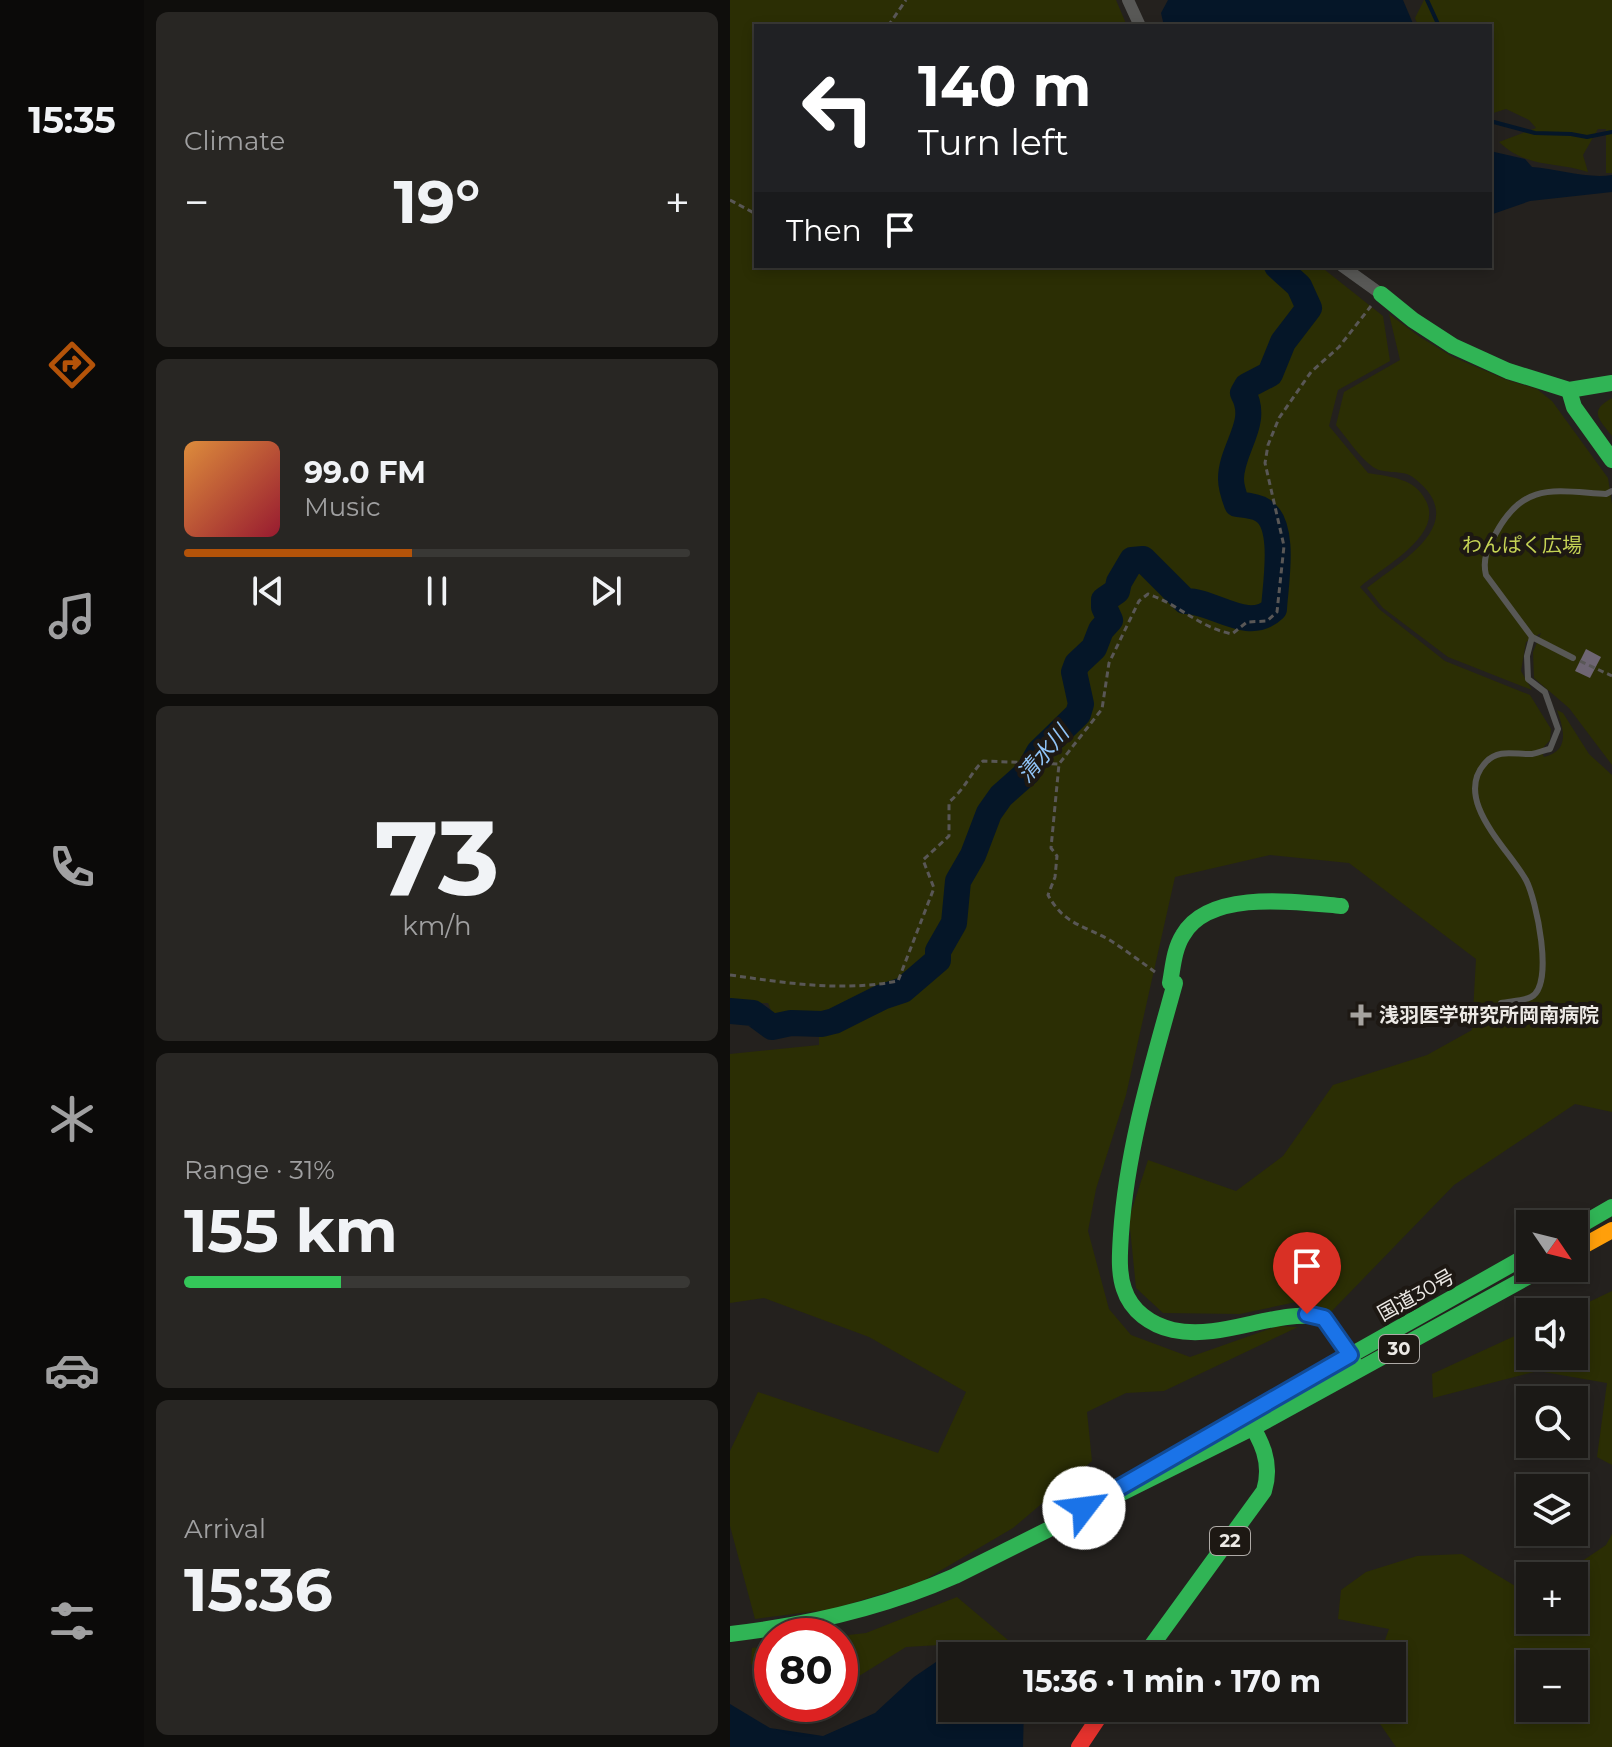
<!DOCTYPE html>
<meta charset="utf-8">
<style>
:root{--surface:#1b1916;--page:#282623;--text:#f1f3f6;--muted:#a0a0a1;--line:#393835;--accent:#b45309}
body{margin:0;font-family:Montserrat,"Noto Sans JP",sans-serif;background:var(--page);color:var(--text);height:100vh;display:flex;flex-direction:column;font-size:30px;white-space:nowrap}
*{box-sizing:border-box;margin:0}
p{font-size:26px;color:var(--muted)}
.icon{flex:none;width:44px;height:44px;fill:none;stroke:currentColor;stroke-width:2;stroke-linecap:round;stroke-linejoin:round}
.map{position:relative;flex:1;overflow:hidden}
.panel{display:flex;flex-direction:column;gap:12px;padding:12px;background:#0f0e0c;width:586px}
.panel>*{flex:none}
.top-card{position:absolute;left:24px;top:24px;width:738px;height:244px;border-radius:0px;box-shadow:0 4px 12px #0003,0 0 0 2px var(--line);background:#202124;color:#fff;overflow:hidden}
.needle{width:52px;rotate:125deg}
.buttons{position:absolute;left:786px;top:1210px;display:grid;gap:16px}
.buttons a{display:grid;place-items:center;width:72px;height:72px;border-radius:0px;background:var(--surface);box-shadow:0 4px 12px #0003,0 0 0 2px var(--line);font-size:40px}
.speed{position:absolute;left:24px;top:1618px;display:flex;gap:16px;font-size:40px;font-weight:700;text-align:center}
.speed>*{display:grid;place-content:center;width:104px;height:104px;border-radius:50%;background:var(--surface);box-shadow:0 4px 12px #0003,0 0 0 2px var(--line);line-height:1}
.speed .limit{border:12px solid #d22;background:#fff;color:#111}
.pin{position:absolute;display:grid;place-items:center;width:68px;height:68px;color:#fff;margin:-82px -34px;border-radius:50% 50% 50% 0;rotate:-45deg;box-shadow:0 0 8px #0007}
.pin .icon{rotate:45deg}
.me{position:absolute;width:88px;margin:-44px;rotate:60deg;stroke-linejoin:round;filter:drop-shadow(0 0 6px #0008)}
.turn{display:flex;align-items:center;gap:28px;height:168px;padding:0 32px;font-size:36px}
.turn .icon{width:104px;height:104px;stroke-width:2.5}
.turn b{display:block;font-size:56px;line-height:68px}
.then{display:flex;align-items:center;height:76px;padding:0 32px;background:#0003;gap:16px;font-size:30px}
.big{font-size:60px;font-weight:700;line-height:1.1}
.panel .card{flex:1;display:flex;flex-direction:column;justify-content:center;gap:12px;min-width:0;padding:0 28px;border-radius:12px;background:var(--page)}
.panel .dial{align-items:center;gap:0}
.dial b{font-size:104px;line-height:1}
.song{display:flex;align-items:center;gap:24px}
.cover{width:96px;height:96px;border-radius:12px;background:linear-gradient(135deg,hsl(30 70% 55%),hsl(350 70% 35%))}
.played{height:8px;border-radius:4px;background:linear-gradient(90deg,var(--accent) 45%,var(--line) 45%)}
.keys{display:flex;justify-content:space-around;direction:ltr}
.heat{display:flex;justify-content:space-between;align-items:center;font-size:44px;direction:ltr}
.charge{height:12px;border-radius:6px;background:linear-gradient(90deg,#34c759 31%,var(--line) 0)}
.trip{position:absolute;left:208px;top:1642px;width:468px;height:80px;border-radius:0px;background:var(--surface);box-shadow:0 4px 12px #0003,0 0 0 2px var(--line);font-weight:700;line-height:80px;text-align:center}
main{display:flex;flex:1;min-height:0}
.tabs{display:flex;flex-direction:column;width:144px;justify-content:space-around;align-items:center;background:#0b0a09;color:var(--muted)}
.tabs .icon{width:56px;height:56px}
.tabs .active{color:var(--accent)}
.tabs b{font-size:36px;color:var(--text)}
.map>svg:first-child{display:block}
.green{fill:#2b2e04;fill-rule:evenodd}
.water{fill:#051628}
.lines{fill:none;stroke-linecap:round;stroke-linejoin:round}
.stream{stroke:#051628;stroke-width:4}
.river{stroke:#051628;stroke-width:26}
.building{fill:#6e6573}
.path{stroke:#595756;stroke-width:3;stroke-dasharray:6 4;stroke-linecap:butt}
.lane{stroke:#585856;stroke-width:6}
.street{stroke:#585856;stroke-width:12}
.fast{stroke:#30b455;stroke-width:16}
.slow{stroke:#ff9f0a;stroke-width:16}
.jam{stroke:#e5322d;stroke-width:16}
.route-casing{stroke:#114b97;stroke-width:20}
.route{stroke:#1a73e8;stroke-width:14}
.poi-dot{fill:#a6a39f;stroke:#1d1813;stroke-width:3}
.labels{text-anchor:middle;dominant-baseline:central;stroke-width:8;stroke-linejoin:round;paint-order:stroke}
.shield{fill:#1d1813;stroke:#aeaaa6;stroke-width:2}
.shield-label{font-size:18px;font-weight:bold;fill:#ece9e5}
.park-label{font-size:20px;fill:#c5d355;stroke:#1d1813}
.poi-label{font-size:20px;font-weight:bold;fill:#ece9e5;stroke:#1d1813;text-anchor:start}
.street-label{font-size:20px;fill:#ece9e5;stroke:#1d1813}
.water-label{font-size:22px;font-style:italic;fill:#91c4f7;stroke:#1d1813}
</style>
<main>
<nav class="tabs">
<b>15:35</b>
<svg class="icon active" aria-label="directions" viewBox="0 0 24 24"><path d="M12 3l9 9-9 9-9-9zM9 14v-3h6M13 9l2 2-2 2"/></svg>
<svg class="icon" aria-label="music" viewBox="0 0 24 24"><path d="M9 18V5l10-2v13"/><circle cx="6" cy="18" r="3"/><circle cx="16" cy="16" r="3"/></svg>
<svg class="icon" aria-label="phone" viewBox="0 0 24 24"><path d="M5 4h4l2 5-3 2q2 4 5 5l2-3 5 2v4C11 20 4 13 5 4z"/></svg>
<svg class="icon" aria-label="climate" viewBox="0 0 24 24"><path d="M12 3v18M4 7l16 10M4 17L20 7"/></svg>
<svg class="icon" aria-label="car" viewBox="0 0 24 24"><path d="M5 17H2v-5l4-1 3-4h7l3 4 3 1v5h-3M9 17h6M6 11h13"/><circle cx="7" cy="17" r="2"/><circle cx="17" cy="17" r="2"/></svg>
<svg class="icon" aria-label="filters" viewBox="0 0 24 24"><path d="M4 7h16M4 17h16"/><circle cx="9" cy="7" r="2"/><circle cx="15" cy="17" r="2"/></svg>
</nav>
<section class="panel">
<div class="card"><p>Climate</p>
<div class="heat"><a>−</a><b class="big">19°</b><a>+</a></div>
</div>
<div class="card">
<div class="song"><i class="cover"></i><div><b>99.0 FM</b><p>Music</p></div></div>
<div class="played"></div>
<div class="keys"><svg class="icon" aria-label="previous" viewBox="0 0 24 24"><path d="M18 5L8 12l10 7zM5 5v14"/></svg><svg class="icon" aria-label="pause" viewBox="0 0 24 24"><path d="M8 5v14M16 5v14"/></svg><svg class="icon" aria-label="next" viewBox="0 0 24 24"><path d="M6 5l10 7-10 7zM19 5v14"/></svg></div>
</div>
<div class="card dial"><b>73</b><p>km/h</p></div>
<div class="card"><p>Range · 31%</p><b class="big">155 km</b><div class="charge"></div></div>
<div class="card"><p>Arrival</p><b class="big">15:36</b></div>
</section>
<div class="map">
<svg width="882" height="1747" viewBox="0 0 882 1747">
<rect width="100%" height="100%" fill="#24211e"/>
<g class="green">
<path d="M0,0H386L397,26H26V266H590L653,316L660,361L608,390L599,426L638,473C661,477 685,478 696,501C714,536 652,567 630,587L649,609L715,661L800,695L821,729L820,740L811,750L814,757C840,751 834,730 827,710L833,713L859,754L882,775V1112L845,1104L724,1185L601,1312L571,1301L510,1314L433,1313L406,1288L399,1218L418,1160L506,1191L553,1156L603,1085L697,1055L742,1030L746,959L619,863L540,855L445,877L396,1095L366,1189L358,1231L379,1309L401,1335L460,1357L548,1326L568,1327L434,1391L396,1393L357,1412L362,1461L283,1528L191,1582L103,1609L25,1619L0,1526V1451L28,1392L208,1453L236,1392L139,1337L34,1298L0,1303V1054L89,1045V1023L70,1018L45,1020L38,1003H0Z"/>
<path d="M694,0H882V173H876V129H868L853,155L858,172C824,161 798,169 769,142L806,128L799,120L776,109L760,114V122V26H688L685,18Z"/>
<path d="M659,314L690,337L723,357L777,380L807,389L822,401L878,478L882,504V765L839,708L804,678L803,652L811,633L796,642L791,671L802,690L718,657L653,608L637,588C672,560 742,523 684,478C674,469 654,475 643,467C629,457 617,438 606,425L614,392L670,360Z"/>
<path d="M882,398V436C869,419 858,411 882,398Z"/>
<path d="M882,1291V1465L867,1457L877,1383L808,1371L703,1398L702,1374L800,1329V1356H844V1312H838Z"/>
<path d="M882,1534V1747H666L639,1708H662V1656H649L659,1629L608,1619L611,1590L636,1572L687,1556L732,1554L800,1595V1620H844V1576H830L876,1545ZM844,1664V1708H800V1664Z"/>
<path d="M227,1597L297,1656H243L226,1644L176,1647L121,1681H110V1636L136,1633Z"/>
<path d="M42,1645V1676L21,1664L22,1648Z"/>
</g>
<g class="water">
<path d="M438,0H673L684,26H434L431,13Z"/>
<path d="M760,151L795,159L802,167C827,169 858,179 882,175V192L800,201L760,215Z"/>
<path d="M227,1654L231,1656H222V1708H294L293,1747H0V1704L40,1728L93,1736L145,1713L184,1677L206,1662Z"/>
</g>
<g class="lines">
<g class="stream">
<path d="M697,0L709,26"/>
<path d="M760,121L805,133L841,134L857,137L882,132"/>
</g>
<path class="river" d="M0,1011L23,1013L42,1027L61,1023L92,1024L104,1021L152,997L173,990L208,960V951L224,923L228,881L243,855L259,813L271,796L298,772L309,752L348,714L351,704L344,672L347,664L364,648L371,630L380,620L374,607V600L387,591L389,582L402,560L413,559L455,601C483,600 518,634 544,609C545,586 557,524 532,510C526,506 514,505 507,504C504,496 501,487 501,479C501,448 530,423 513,393L517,386L540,374L553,342L579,308L569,286L547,266"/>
</g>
<path class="building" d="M856,649L871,657L860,678L845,671Z"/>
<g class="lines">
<g class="path">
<path d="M158,26L176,0"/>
<path d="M0,200L26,214"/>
<path d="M850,661L882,676"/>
<path d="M425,972C410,961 394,949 378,939C352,925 334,924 318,895L325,877L327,856L321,848L329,764L372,709L379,663L409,601L418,594C450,605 468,627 502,634L517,622L537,621L547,612L554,546L535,463L538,445L549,418L581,372L609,347L641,306"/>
<path d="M0,975C57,983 111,992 168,981L204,888L193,860L219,836V802C236,788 239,775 253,761L329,764"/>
</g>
<g class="lane">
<path d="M802,637L843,658"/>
<path d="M771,1003C780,1001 793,1001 801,997C825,985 806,899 796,880C779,849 721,799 756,762C769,748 786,755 802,754C808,753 814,750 820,749L828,729L815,692L798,679L797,656L802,637L756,575C752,559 758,547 766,533C794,481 825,491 876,494L882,491"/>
</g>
<g class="street">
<path d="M398,0L410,26"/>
<path d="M612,266L651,294"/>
</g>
<g class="fast">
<path d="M651,294L683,320L723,346L778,371L839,390L882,383"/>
<path d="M839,390L844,407L882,460"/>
<path d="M611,906C567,902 479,889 453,935C444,949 443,967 440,983H445C422,1066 397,1148 391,1234C390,1251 388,1272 394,1289C401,1311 421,1325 443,1330C494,1341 548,1307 594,1318L624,1363"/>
<path d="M844,1229L882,1207"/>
<path d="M488,1430L800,1254"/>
<path d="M0,1634C78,1625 153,1608 225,1576L532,1423L814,1268"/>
<path d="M414,1656L534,1491C543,1462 531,1440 516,1416"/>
</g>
<path class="slow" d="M844,1251L882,1230"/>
<path class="jam" d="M349,1747L375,1708"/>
</g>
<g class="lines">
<defs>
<path id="route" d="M354,1508L620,1355L594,1318L577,1314"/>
</defs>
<use href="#route" class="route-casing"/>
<use href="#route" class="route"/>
</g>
<path class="poi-dot" d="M627 1003h8v8h8v8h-8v8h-8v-8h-8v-8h8z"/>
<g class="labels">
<g class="shield">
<rect x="649" y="1335" width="40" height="28" rx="6"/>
<rect x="480" y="1527" width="40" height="28" rx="6"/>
</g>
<g class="shield-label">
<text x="669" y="1349">30</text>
<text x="500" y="1541">22</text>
</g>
<g class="park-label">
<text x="792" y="545">わんぱく広場</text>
</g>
<g class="poi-label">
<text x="649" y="1015">浅羽医学研究所岡南病院</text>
</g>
<g class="street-label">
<text transform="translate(686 1295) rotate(-29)">国道30号</text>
</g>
<g class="water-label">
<text transform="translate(313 754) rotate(-50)">清水川</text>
</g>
</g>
</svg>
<div class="buttons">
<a><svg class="needle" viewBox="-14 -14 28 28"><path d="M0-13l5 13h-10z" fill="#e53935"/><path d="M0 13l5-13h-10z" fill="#a0a0a1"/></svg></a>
<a><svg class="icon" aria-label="sound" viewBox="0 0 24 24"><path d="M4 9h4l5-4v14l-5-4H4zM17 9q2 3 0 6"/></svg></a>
<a><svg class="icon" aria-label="search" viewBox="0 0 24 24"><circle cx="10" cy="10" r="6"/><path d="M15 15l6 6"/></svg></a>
<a><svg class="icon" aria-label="layers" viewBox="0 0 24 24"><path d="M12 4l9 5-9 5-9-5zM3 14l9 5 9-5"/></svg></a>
<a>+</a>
<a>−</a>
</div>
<div class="speed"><div class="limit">80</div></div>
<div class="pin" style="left:577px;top:1314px;background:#d93025"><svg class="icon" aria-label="arrive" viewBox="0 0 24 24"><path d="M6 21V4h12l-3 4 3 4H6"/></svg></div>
<svg class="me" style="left:354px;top:1508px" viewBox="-20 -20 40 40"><circle r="19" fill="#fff"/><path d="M0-13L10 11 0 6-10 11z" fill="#1a73e8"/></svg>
<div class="trip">15:36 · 1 min · 170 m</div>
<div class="top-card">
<div class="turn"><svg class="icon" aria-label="left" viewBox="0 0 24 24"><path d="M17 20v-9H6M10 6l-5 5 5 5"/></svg><div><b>140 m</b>Turn left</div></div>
<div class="then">Then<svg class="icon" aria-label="arrive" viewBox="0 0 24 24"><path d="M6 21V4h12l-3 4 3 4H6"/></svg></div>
</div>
</div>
</main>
